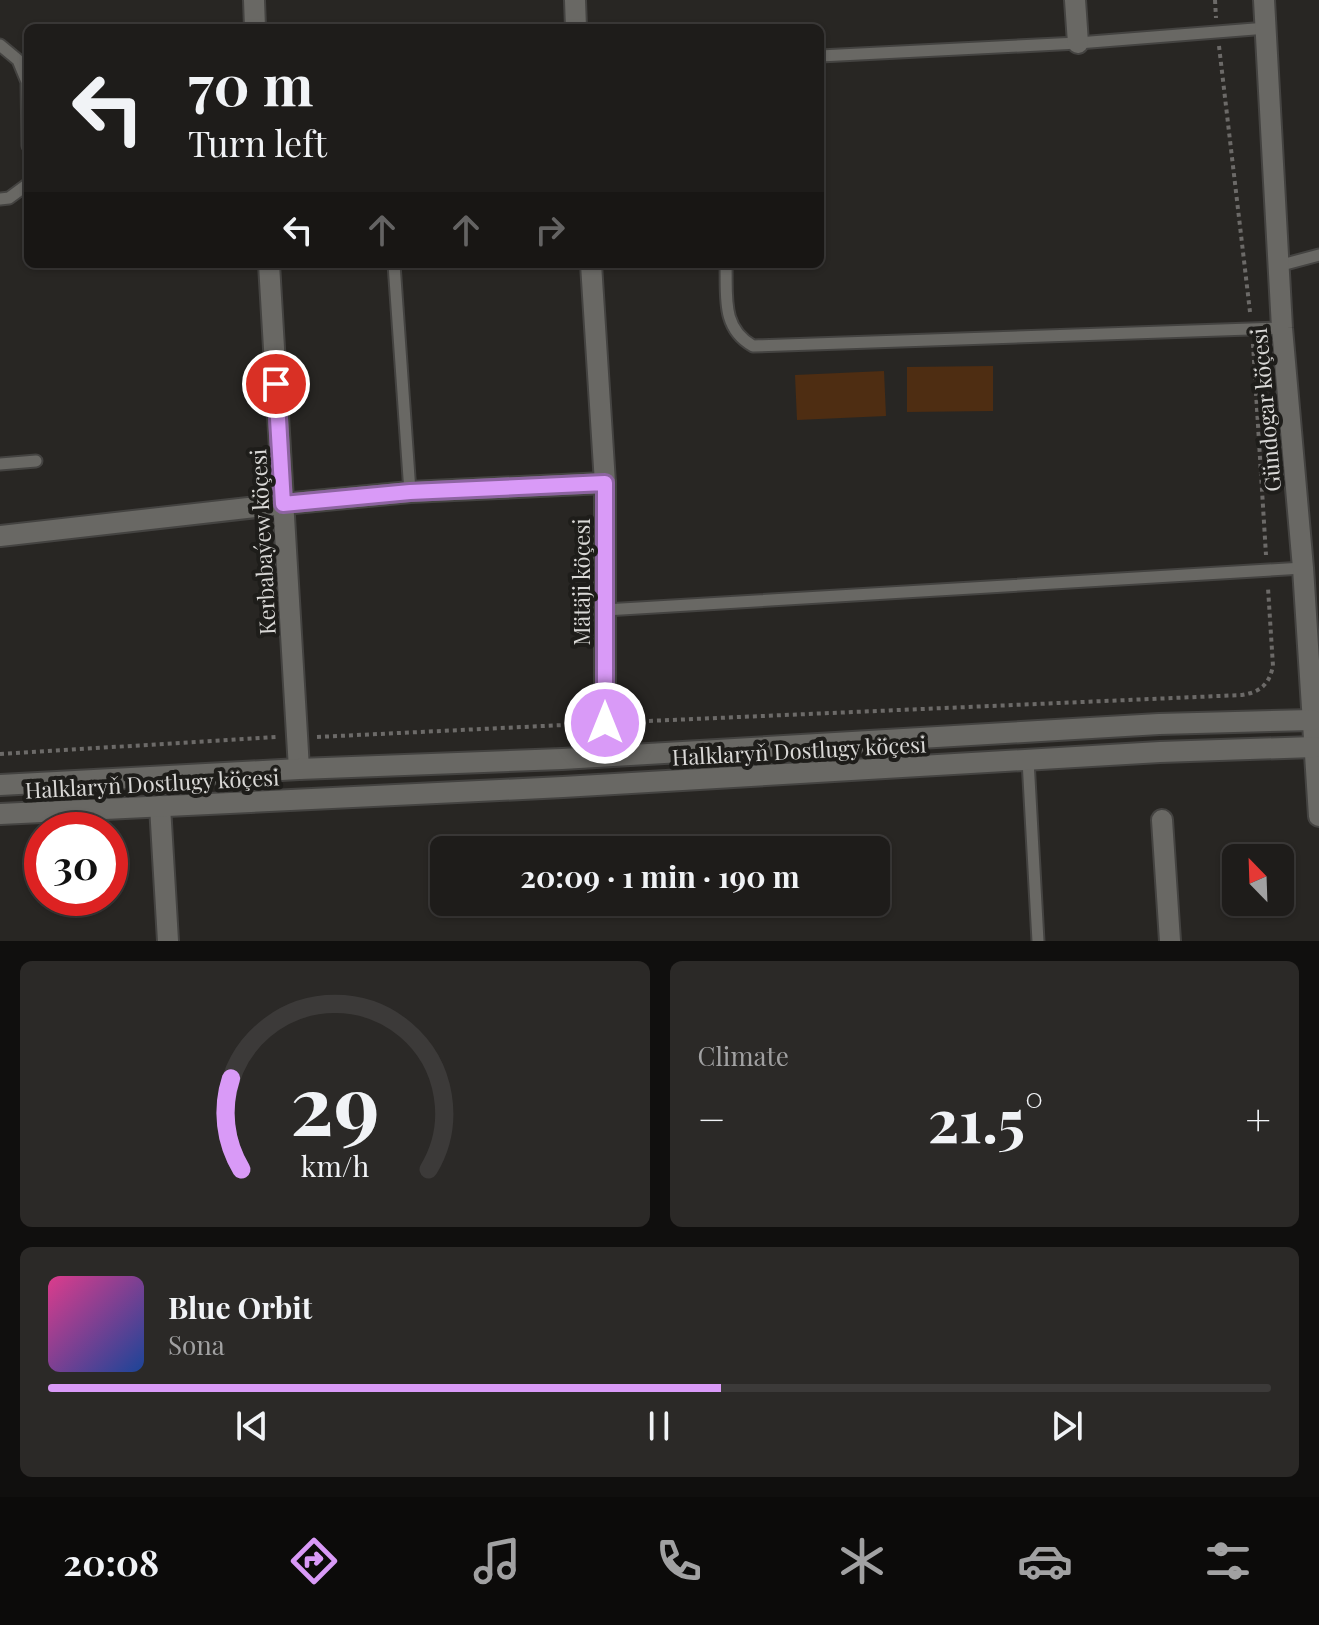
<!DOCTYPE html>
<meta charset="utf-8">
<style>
:root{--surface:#1e1c1a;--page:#2b2927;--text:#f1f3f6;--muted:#a1a1a2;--line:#3c3a39;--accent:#d99af7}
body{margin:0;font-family:"Playfair Display",serif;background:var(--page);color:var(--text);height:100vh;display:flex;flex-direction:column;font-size:30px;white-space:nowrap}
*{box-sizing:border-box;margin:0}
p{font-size:26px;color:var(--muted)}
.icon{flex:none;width:44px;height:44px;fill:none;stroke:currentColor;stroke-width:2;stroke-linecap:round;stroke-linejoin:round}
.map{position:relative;height:941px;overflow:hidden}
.panel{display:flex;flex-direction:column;gap:20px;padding:20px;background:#100f0e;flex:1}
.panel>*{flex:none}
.banner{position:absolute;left:24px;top:24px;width:800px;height:244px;border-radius:12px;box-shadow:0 2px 6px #0004,0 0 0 2px var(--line);background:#1e1c1a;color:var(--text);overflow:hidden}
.needle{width:52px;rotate:337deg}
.tools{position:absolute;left:1222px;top:844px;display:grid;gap:16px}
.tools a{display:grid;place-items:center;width:72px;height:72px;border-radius:12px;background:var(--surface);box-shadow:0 2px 6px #0004,0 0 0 2px var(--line);font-size:40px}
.speed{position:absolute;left:24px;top:812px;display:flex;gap:16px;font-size:40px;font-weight:700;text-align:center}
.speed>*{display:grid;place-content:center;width:104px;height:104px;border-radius:50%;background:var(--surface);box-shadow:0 2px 6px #0004,0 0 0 2px var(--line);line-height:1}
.speed .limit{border:12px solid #d22;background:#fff;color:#111}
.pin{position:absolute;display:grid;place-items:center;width:68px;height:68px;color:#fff;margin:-34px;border:4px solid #fff;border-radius:50%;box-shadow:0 2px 8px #0007}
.me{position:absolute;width:88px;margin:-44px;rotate:0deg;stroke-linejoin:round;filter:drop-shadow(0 0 6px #0008)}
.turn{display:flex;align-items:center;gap:28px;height:168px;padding:0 32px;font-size:36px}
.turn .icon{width:104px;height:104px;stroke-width:2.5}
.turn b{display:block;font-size:56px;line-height:68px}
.lanes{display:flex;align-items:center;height:76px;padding:0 32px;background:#0003;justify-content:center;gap:40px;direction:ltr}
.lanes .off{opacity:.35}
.big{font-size:60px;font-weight:700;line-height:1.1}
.panel .widget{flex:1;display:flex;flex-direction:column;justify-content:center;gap:12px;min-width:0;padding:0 28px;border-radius:12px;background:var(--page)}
.panel .dial{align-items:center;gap:0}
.dial svg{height:208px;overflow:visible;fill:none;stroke:var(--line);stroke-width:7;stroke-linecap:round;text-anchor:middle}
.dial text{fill:var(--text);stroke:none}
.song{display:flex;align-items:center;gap:24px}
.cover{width:96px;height:96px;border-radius:12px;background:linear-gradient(135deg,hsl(330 70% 55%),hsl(220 70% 35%))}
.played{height:8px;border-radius:4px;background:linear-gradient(90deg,var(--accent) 55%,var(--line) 55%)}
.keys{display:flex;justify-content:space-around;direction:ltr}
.heat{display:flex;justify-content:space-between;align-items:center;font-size:44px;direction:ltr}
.panel .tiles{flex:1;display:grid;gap:20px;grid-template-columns:1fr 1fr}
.widget:last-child{grid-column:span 2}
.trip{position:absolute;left:430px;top:836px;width:460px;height:80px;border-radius:12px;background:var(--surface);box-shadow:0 2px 6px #0004,0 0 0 2px var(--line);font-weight:700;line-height:80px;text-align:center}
.menu{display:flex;height:128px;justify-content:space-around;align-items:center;background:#0c0b0a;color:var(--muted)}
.menu .icon{width:56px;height:56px}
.menu .current{color:var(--accent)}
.menu b{font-size:36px;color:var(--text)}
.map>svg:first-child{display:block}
.building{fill:#4e2d12}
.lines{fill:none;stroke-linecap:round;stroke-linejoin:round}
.service-casing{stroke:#444341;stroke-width:15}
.minor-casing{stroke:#444341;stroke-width:24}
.tertiary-casing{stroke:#444341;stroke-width:24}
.path{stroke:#6c6a68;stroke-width:4;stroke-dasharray:4 4;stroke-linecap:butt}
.service{stroke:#696864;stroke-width:11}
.minor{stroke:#696864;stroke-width:20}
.tertiary{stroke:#696864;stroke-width:20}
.route-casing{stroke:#8d64a1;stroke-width:20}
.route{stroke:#d99af7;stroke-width:14}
.labels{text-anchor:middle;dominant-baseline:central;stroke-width:8;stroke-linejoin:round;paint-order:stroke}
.street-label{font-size:22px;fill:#d9d8d6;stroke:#1e1d1a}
</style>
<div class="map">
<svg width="1319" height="941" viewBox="0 0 1319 941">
<rect width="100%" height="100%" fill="#282623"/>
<g class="building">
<path d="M993,366V411L907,412V367Z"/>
<path d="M884,371L886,416L797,420L795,375Z"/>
</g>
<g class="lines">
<defs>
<g id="service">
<path d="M0,45L18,60L27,82L28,146"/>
<path d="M820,56L1078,43L1267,28"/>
<path d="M0,199L9,198L28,184"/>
<path d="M394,264L410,492"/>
<path d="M726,264C727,296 721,328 753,346L1282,328"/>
<path d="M1278,266L1319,255"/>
<path d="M0,464L36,461"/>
<path d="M605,610L1303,568"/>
<path d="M1028,760L1038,941"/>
</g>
<g id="minor">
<path d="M254,0L255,28"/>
<path d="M575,0L576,28"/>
<path d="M1075,0L1078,43"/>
<path d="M269,264L299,769"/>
<path d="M591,264L605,483V723L603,756"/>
<path d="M0,536L283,504L410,492L605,483"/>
<path d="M160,806L168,941"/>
<path d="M1162,820L1170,941"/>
</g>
<g id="tertiary">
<path d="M1264,0L1282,328L1303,568L1319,816"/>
<path d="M0,785L299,769L562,759L1159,724L1312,720"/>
<path d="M0,814L563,787L1160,752L1314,747"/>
</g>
</defs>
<use href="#service" class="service-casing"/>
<use href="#minor" class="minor-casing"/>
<use href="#tertiary" class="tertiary-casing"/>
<g class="path">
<path d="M1215,0L1216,18"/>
<path d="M1219,46L1250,312"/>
<path d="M1253,344L1266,555"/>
<path d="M625,722L1242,695C1260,692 1269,685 1273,666L1268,588"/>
<path d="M317,737L584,724"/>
<path d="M0,754L276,737"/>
</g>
<use href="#service" class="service"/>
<use href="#minor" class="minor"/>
<use href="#tertiary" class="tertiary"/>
</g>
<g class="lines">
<defs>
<path id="route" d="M276,384L283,504L410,492L605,483V723"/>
</defs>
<use href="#route" class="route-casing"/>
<use href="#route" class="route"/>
</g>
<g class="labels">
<g class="street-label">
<text transform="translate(1265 410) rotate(-95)">Gündogar köçesi</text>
<text transform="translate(262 542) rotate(-93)">Kerbabaýew köçesi</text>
<text transform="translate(581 582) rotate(-90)">Mätäji köçesi</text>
<text transform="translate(799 750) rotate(-3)">Halklaryň Dostlugy köçesi</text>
<text transform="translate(152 783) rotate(-3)">Halklaryň Dostlugy köçesi</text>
</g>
</g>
</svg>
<div class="tools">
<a><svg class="needle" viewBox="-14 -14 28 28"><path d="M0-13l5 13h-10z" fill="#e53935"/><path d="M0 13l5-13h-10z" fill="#a1a1a2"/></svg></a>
</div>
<div class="speed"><div class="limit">30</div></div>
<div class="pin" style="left:276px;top:384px;background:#d93025"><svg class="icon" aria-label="arrive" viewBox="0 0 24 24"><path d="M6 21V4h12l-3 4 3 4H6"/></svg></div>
<svg class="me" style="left:605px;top:723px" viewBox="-20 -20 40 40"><circle r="17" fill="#d99af7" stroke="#fff" stroke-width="3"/><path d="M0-11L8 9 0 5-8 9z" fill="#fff"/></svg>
<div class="trip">20:09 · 1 min · 190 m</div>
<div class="banner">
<div class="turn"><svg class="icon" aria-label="left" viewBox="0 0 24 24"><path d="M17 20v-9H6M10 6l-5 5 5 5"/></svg><div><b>70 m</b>Turn left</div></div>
<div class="lanes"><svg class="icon" aria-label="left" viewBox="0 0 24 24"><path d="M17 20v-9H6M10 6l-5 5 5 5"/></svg><svg class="icon off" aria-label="ahead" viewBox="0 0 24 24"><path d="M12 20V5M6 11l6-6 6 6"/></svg><svg class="icon off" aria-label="ahead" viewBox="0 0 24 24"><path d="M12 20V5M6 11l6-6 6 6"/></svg><svg class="icon off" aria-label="right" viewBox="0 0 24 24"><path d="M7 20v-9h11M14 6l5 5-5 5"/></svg></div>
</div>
</div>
<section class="panel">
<div class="tiles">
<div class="widget dial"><svg viewBox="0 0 100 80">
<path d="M14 69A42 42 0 1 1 86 69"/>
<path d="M14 69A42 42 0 0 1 10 34" stroke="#d99af7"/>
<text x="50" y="56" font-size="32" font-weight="700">29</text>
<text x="50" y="72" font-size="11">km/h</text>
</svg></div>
<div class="widget"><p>Climate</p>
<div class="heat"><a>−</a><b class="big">21.5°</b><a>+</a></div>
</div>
<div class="widget">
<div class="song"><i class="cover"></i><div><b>Blue Orbit</b><p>Sona</p></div></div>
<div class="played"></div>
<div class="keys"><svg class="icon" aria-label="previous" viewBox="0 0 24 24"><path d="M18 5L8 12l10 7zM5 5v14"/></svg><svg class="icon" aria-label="pause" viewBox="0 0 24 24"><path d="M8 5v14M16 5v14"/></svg><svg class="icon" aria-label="next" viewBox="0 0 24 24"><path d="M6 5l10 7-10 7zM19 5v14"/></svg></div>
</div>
</div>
</section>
<nav class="menu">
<b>20:08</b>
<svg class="icon current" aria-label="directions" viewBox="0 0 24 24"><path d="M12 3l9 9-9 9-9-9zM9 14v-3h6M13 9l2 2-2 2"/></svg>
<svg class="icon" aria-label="music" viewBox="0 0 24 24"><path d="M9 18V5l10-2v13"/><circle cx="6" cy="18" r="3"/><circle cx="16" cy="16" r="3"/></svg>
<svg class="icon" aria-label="phone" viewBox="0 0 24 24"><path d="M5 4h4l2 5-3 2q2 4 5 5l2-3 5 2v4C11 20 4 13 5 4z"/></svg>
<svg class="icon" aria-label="climate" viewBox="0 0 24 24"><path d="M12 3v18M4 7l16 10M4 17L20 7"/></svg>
<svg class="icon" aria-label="car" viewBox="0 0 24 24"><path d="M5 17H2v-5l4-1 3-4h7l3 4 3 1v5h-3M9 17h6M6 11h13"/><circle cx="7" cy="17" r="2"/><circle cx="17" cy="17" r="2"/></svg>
<svg class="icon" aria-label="filters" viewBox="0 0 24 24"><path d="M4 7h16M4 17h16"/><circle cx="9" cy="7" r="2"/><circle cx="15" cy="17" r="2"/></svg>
</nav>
